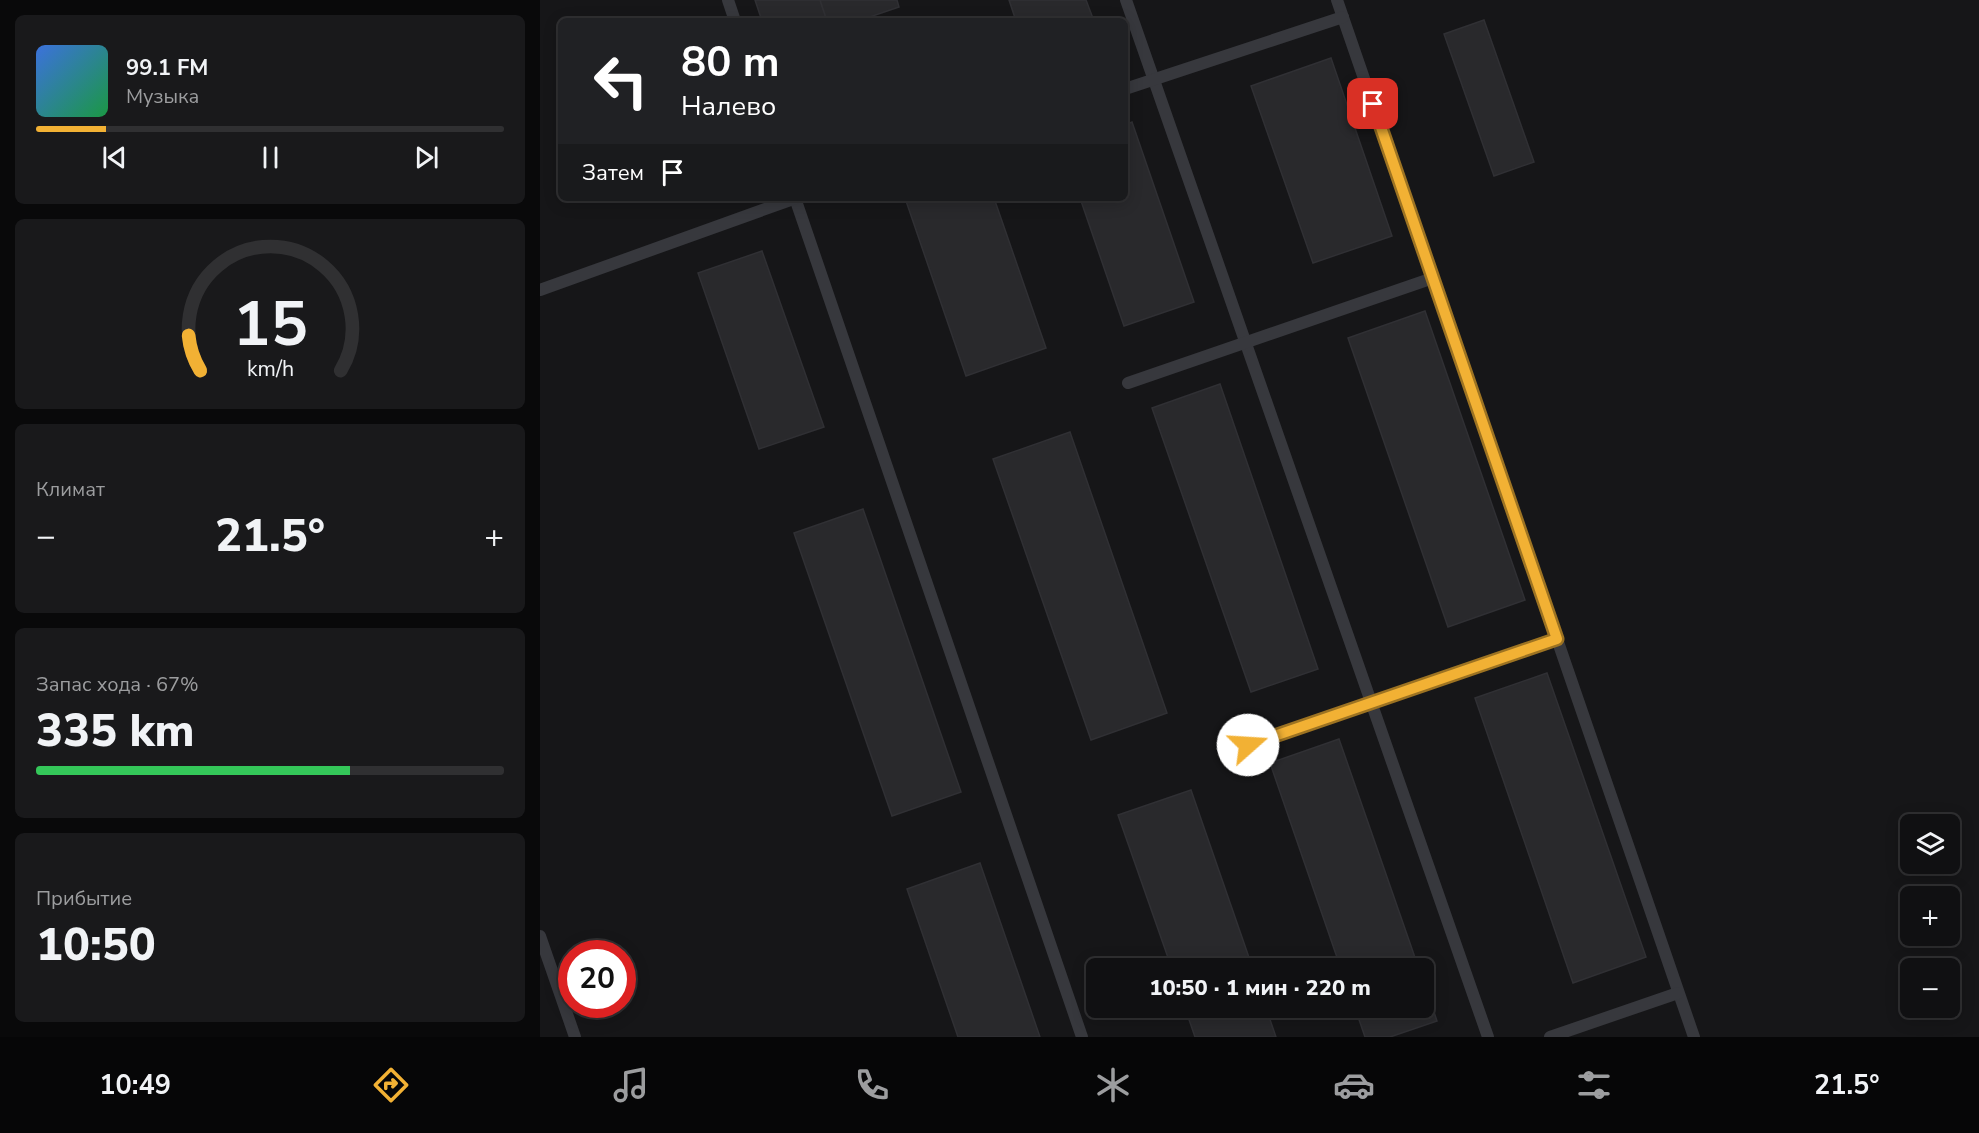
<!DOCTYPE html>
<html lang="ru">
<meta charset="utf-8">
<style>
:root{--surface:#101012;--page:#19191b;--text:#f1f3f6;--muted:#9c9d9f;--line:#303032;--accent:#f2b134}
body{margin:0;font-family:"Nunito Sans",sans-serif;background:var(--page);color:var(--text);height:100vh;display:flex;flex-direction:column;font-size:22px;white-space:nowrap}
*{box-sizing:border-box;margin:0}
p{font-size:20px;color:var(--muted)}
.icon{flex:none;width:33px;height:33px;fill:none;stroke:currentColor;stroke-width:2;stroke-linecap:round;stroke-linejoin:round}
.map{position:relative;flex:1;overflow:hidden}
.side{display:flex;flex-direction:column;gap:15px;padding:15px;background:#09090a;width:540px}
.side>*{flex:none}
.top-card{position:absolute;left:18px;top:18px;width:570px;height:183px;border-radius:9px;box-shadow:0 3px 15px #0003,0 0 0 2px var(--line);background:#202124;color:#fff;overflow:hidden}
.controls{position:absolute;left:1360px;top:814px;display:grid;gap:12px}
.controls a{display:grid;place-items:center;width:60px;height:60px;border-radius:9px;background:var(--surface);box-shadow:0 3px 15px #0003,0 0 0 2px var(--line);font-size:30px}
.speed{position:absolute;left:18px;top:940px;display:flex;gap:12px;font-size:30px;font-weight:700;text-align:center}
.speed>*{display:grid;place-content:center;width:78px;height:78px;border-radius:50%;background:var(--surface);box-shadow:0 3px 15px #0003,0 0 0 2px var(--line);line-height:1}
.speed .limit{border:9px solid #d22;background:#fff;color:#111}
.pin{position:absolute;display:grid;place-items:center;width:51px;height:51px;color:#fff;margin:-26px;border-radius:12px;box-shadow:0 3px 9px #0006}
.me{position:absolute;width:66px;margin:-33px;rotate:71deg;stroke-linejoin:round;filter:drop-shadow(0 0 4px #0008)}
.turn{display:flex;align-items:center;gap:21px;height:126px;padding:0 24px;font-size:27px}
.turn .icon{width:78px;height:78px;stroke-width:2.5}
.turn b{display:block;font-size:42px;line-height:51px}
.then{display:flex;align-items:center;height:57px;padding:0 24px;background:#0003;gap:12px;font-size:22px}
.big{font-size:45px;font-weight:800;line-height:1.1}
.side .tile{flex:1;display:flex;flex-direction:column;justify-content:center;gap:9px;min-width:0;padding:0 21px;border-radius:9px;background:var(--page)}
.side .dial{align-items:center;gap:0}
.dial svg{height:156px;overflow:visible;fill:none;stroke:var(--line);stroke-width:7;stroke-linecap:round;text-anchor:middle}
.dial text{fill:var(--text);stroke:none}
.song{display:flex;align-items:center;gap:18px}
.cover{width:72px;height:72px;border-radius:9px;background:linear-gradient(135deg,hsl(220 70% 55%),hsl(140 70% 35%))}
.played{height:6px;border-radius:3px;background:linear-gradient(90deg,var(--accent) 15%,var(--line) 15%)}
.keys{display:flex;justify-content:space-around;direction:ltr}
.heat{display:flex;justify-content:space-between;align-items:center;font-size:33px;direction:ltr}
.charge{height:9px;border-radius:4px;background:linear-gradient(90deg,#34c759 67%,var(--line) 0)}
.trip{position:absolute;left:546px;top:958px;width:348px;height:60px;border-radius:9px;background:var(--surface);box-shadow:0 3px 15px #0003,0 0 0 2px var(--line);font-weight:800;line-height:60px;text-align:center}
.dock{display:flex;height:96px;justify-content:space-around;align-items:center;background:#060607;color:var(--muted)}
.dock .icon{width:42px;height:42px}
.dock .on{color:var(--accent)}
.dock b{font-size:27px;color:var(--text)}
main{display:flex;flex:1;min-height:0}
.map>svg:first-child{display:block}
.building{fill:#29292c;stroke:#303034;stroke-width:1.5}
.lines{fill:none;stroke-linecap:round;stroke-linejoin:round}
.service{stroke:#37383d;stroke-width:12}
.route-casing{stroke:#9d7322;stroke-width:15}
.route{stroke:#f2b134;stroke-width:10}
</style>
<main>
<section class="side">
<div class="tile">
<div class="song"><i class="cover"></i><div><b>99.1 FM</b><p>Музыка</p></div></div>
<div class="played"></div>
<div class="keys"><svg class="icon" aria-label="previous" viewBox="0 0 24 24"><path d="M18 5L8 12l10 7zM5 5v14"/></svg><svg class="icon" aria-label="pause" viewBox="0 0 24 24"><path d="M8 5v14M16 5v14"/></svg><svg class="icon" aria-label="next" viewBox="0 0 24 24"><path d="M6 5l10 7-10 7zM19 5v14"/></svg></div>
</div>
<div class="tile dial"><svg viewBox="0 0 100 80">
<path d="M14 69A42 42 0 1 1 86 69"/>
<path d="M14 69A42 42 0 0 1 8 51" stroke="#f2b134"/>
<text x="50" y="56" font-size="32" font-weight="700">15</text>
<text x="50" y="72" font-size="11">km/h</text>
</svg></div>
<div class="tile"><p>Климат</p>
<div class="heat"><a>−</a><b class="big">21.5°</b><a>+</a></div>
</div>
<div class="tile"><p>Запас хода · 67%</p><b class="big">335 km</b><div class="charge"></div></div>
<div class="tile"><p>Прибытие</p><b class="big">10:50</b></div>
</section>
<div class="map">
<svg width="1439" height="1037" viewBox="0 0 1439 1037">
<rect width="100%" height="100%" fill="#161618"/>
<g class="building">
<path d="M215,0H280L287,21H222Z"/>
<path d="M280,0H357L359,7L318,21H287Z"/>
<path d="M469,0H546L554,21H476Z"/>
<path d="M944,20L994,162L954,176L904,34Z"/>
<path d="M791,58L852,236L773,263L711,86Z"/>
<path d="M592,122L654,302L584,326L540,198H585V125Z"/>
<path d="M365,198H454L506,348L426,376Z"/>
<path d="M222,251L284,427L219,449L158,273Z"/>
<path d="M885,311L985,600L908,627L808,338Z"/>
<path d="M680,384L778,669L711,692L612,408Z"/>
<path d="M530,432L627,713L551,740L453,459Z"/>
<path d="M323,509L421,792L352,816L254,533Z"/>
<path d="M1007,673L1106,957L1033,983L935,698Z"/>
<path d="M799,739L879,969H801L730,763Z"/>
<path d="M651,790L713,969H632L578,815Z"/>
<path d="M440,863L500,1037H418L367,889Z"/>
<path d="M884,982L897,1021L850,1037H825L815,1008H884Z"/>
<path d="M645,1008H726L736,1037H655Z"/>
</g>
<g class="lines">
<g class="service">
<path d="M188,0L195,21"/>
<path d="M586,0L948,1037"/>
<path d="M797,0L1154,1037"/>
<path d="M585,89L803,17"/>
<path d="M255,198L542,1037"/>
<path d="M0,290L256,198"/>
<path d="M588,383L893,278"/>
<path d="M708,745L1017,639"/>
<path d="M0,936L35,1037"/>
<path d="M1010,1037L1138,993"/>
</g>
</g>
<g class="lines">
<defs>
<path id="route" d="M708,745L1017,639L833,104"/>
</defs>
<use href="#route" class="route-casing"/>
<use href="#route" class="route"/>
</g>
</svg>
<div class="controls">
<a><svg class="icon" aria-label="layers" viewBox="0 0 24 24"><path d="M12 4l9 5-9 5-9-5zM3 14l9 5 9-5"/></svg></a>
<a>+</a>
<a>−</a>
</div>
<div class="speed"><div class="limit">20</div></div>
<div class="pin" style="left:833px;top:104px;background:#d93025"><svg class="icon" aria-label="arrive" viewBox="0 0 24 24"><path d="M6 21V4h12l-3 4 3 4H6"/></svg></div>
<svg class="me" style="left:708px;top:745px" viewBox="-20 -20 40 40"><circle r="19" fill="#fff"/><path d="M0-13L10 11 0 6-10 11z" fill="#f2b134"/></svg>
<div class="trip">10:50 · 1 мин · 220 m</div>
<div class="top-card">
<div class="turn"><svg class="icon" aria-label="left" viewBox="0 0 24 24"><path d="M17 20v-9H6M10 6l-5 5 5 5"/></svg><div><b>80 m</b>Налево</div></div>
<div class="then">Затем<svg class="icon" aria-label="arrive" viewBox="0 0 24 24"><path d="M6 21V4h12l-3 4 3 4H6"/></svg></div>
</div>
</div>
</main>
<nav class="dock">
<b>10:49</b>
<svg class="icon on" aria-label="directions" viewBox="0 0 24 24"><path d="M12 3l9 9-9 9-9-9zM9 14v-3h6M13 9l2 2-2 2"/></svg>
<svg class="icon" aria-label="music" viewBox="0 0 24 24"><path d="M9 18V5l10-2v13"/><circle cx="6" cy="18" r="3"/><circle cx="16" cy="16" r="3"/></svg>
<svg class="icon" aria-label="phone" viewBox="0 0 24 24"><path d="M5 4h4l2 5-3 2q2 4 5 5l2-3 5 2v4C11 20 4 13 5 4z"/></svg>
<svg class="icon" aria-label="climate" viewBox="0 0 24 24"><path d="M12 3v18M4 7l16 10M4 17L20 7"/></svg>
<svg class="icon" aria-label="car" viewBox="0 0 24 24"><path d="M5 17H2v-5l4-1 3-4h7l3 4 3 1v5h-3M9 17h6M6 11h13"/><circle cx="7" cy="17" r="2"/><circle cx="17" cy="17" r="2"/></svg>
<svg class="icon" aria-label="filters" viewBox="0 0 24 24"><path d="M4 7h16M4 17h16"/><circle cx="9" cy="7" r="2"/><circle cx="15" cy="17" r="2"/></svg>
<b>21.5°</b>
</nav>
